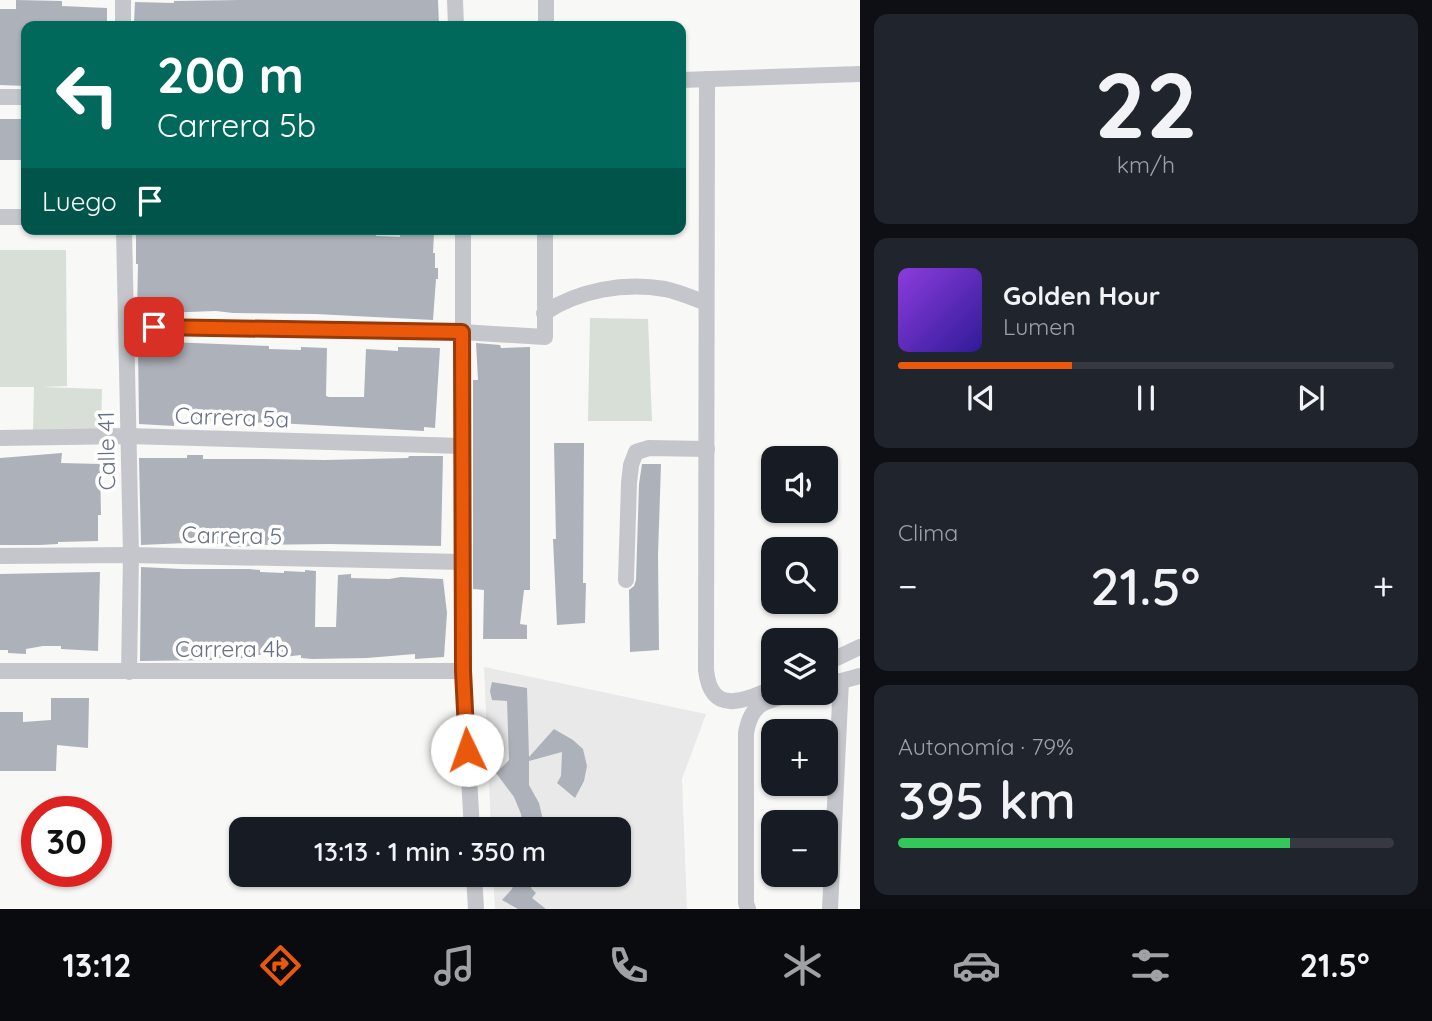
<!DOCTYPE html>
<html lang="es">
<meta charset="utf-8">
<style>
:root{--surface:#171b24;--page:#20242c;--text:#f1f3f6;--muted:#9ea1a6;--line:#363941;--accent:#ea580c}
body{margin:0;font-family:Quicksand,sans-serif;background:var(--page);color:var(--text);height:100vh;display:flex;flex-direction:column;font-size:26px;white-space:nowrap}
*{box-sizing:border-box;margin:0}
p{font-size:23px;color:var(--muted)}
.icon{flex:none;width:38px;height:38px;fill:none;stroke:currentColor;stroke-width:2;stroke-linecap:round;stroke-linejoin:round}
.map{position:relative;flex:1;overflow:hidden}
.drawer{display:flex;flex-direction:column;gap:14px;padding:14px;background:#0d0f14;width:572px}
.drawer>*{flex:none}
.banner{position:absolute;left:21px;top:21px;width:665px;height:214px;border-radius:14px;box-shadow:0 2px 5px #0004;background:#00695c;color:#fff;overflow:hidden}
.buttons{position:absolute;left:761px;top:446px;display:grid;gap:14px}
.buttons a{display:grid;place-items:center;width:77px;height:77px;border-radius:14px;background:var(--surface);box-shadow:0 2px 5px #0004;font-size:35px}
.speed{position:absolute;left:21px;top:796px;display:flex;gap:14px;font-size:35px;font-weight:700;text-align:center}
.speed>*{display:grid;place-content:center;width:91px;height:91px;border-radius:50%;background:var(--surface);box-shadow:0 2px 5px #0004;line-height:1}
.speed .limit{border:10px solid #d22;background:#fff;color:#111}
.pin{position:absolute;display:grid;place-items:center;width:60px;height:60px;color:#fff;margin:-30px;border-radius:14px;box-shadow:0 4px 10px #0006}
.me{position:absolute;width:77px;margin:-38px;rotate:357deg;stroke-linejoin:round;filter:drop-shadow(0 0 5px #0008)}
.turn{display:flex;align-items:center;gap:24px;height:147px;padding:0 21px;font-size:32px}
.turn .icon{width:91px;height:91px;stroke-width:2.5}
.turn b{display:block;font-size:49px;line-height:60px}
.then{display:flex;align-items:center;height:66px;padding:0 21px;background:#0003;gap:14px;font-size:26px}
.big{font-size:52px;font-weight:600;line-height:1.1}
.drawer .tile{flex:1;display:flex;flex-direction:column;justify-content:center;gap:10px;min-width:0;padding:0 24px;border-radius:14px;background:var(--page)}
.drawer .dial{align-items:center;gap:0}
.dial b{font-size:91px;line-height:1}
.song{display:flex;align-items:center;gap:21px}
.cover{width:84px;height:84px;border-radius:10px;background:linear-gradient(135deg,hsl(270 70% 55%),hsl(250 70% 35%))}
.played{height:7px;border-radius:4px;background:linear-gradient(90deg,var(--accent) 35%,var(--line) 35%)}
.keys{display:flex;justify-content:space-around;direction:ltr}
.heat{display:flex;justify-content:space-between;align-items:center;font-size:38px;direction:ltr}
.charge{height:10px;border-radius:5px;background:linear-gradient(90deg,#34c759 79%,var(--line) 0)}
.trip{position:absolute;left:229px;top:817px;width:402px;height:70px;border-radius:14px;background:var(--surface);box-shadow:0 2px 5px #0004;font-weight:600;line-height:70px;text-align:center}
.menu{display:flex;height:112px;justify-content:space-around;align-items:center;background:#090b0e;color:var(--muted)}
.menu .icon{width:49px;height:49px}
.menu .selected{color:var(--accent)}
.menu b{font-size:32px;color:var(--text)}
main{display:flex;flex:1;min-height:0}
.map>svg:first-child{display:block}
.built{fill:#e9e9e9}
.green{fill:#d8dfd7}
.building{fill:#adb2ba}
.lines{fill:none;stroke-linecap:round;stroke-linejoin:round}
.minor{stroke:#c4c6cb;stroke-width:16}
.route-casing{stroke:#983908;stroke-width:18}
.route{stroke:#ea580c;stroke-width:12}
.labels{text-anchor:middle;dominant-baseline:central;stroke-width:7;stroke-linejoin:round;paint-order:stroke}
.street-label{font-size:23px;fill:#687286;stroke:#fff}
</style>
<main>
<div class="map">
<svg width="860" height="909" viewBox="0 0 860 909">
<rect width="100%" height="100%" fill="#f8f8f6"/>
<path class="built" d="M484,667L706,714L682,779L687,909H495L493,875H620V830L491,829Z"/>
<g class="green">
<path d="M0,250H66L67,386L41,387L102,389L101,432L33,430L34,387H0Z"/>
<path d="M590,318L648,319L652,421H588Z"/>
</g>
<g class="building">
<path d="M16,0L62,1V6L107,8V26H26V86L0,85V9H16Z"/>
<path d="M240,0H438L439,26H134V23L135,2L174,3V1Z"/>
<path d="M0,119H26V157H22L21,160H0Z"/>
<path d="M174,229L286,233L300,234V235L376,233V236L400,237V233H434L433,253H435V268H438V279H436L433,320L315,314L233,313L216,311L160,313L137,311L138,264H136V231Z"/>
<path d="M145,341L269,346V349L301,350V347L327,348L326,396L329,397H364L366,349L398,351V347L440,348L435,428L424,427V431L277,423L196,421L197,412L175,410L174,426L139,424L138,345L145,346Z"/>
<path d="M476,343L500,345L501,348L530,347V590H524L520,624L527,625V639H483L484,590L473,589V380H478Z"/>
<path d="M554,443H584L583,583H586L585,623L557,625L553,539H556Z"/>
<path d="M62,453L61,463L100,464L101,515H98V541L58,542V544L40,545H0V458Z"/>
<path d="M187,455H203V459H265L325,460L408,458L409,456H443L441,546L328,544L251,545V546L235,547L220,546V544L186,543L141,545L139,458H187Z"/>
<path d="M642,464H661L658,555L659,650L630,652L629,590L634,586L636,580L639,484Z"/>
<path d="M141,567L182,569H249L260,570V572L284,573V571L305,572V570L316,571L315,627H336L338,575L351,574V578L389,579L401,577L443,579L447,613L444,657L415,659V654L367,658L312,659L301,658V655L283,657V655H258V658H212V660L140,661Z"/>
<path d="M100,572L98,651L61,649V646H43L26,649V654L8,653V650H0V574Z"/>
<path d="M492,682L527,688L529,757L554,729L573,740L583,749L587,766L584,781L575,798L557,783L561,776L562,752L529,761V785L539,803L543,820L544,830H523L521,814L514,797L496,773L509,760L507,701L492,700L490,691Z"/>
<path d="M51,698H89L88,748L57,745L56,771H0V712H23V722L51,720Z"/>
<path d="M517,875H536L531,888L536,893L532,898L546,909H518L502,900L512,889Z"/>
</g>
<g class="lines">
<g class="minor">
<path d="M455,0L456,26"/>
<path d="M123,26V0"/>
<path d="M546,26V0"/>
<path d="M707,79L706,670C711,716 744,701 774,688"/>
<path d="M681,80L860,74"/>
<path d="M0,97H26"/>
<path d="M0,217H26"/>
<path d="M124,229L131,555L129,672"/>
<path d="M463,229V671L472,830"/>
<path d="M544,313C579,290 624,282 665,289C679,292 693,298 706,303"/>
<path d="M126,327L462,332L545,337V229"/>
<path d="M0,438L128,436L462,446"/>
<path d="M0,556L131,555L463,562"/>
<path d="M626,580L629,483L631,465L636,452L649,448L707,449"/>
<path d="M826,663L860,647"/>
<path d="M0,671H463"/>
<path d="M826,685L860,676"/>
<path d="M474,875L476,909"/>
<path d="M748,909L746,903V733C752,699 769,701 797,693"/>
<path d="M830,909L841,681"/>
</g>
</g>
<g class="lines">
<defs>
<path id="route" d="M154,327L462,332L463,671L467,750"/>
</defs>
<use href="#route" class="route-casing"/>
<use href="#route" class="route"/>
</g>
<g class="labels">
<g class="street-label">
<text transform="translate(232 417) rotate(2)">Carrera 5a</text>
<text transform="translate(106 451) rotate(-91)">Calle 41</text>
<text transform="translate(232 535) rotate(1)">Carrera 5</text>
<text x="232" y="648">Carrera 4b</text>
</g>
</g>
</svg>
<div class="buttons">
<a><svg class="icon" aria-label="sound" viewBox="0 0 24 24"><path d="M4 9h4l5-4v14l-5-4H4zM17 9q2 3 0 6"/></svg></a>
<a><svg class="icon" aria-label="search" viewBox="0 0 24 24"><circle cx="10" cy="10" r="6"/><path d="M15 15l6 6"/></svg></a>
<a><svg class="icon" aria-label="layers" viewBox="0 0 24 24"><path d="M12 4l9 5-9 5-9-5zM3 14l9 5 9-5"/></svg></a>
<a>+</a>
<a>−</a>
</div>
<div class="speed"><div class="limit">30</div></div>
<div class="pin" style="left:154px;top:327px;background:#d93025"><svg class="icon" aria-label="arrive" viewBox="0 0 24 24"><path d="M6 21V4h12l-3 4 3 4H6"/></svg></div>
<svg class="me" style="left:467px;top:750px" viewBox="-20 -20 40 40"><circle r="19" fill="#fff"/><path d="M0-13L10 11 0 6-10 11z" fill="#ea580c"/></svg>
<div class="trip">13:13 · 1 min · 350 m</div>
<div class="banner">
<div class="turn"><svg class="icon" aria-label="left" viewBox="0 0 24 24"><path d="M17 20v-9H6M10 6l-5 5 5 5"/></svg><div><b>200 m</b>Carrera 5b</div></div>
<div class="then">Luego<svg class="icon" aria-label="arrive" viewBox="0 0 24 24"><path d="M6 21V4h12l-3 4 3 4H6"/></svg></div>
</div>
</div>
<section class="drawer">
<div class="tile dial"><b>22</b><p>km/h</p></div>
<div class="tile">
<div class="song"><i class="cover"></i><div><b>Golden Hour</b><p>Lumen</p></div></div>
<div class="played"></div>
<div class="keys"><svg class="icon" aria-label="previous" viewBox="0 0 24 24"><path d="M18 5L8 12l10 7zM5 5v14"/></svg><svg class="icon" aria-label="pause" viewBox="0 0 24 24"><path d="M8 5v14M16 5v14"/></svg><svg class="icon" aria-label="next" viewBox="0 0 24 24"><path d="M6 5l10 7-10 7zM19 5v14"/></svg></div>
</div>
<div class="tile"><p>Clima</p>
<div class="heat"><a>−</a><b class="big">21.5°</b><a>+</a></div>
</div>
<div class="tile"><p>Autonomía · 79%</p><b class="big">395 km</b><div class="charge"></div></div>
</section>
</main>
<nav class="menu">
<b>13:12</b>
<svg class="icon selected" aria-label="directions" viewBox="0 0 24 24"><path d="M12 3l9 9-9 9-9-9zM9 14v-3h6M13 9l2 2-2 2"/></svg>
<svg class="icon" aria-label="music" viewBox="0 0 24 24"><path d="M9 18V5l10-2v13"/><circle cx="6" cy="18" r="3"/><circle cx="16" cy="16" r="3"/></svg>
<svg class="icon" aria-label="phone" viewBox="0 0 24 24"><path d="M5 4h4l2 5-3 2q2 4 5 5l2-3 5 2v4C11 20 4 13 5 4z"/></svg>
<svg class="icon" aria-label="climate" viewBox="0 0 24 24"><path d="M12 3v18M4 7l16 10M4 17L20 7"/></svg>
<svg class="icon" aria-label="car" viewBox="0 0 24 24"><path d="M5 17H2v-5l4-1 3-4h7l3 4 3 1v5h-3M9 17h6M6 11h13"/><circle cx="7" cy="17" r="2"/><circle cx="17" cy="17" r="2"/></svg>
<svg class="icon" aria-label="filters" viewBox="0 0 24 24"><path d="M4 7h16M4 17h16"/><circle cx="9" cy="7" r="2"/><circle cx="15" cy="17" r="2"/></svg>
<b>21.5°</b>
</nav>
